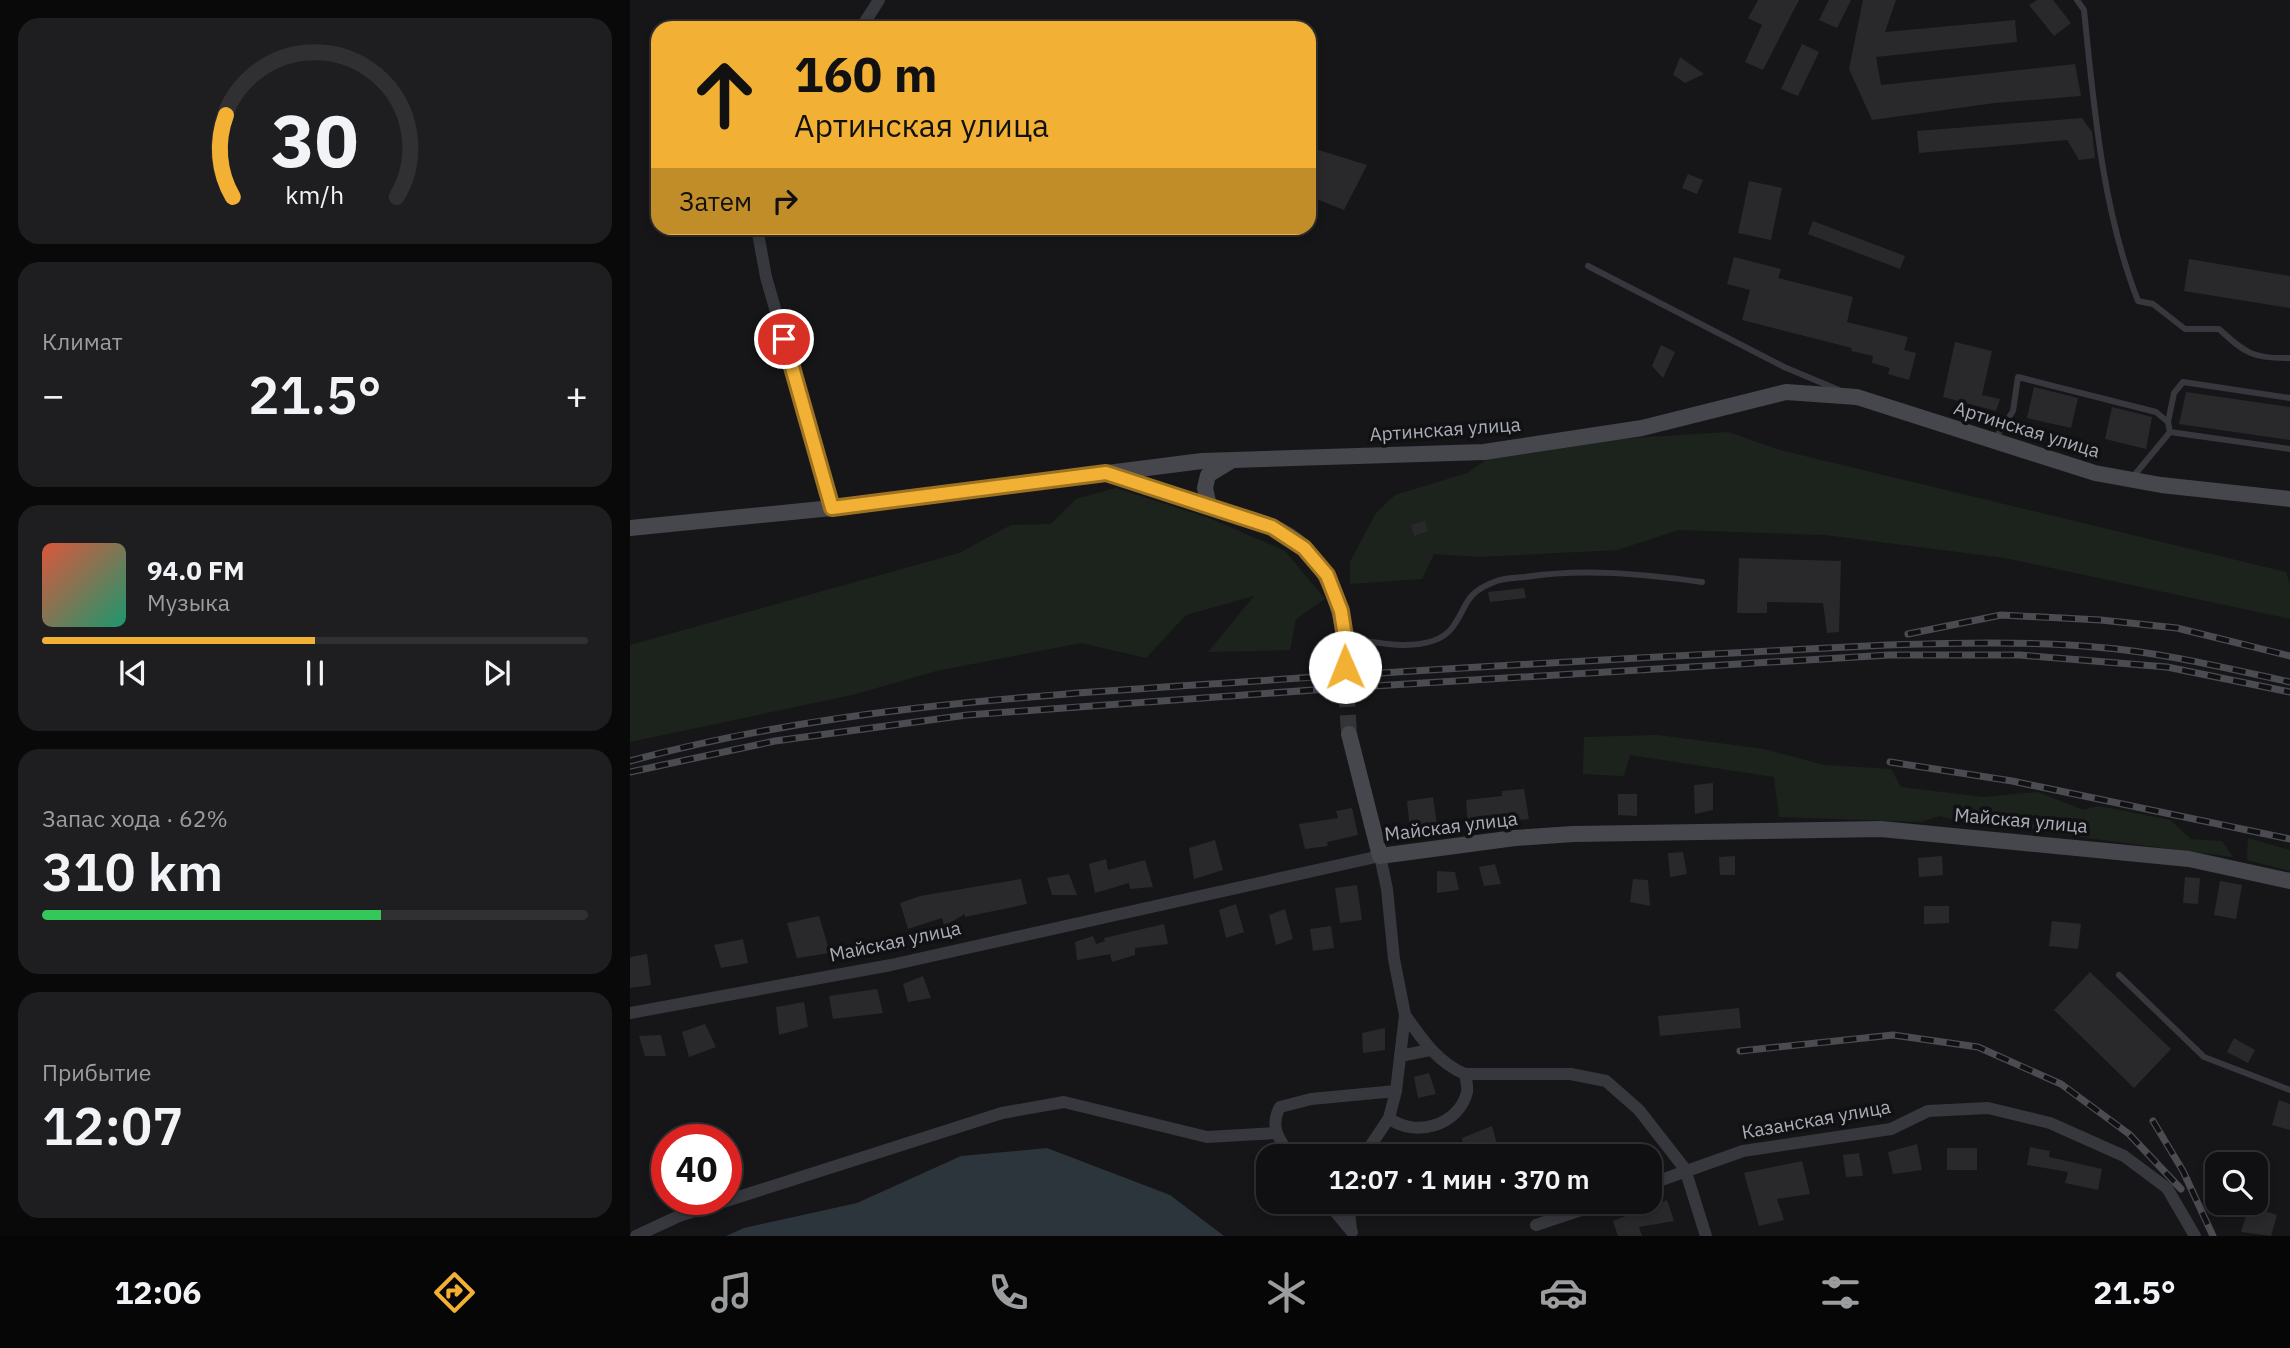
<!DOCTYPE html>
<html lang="ru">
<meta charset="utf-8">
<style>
:root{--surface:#101012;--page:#1e1e20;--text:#f1f3f6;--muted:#9c9d9f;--line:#303032;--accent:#f2b134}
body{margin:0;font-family:"IBM Plex Sans",sans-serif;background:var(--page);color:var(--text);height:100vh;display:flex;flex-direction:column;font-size:26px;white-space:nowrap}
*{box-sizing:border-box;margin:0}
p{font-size:23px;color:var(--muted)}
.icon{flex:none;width:38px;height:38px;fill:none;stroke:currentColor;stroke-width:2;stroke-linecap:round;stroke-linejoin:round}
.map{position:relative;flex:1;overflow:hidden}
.panel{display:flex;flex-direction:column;gap:18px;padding:18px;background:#09090a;width:630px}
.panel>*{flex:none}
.hud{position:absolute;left:21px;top:21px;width:665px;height:214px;border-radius:21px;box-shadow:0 4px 10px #0003,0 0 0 2px var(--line);background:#f2b134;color:#111;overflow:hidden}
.tools{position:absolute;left:1575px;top:1152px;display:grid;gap:14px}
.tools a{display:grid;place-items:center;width:63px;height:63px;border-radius:14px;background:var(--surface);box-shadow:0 4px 10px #0003,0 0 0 2px var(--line);font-size:35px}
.speed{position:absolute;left:21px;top:1124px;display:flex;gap:14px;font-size:35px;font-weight:700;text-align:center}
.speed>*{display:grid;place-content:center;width:91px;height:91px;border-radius:50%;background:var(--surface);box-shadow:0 4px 10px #0003,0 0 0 2px var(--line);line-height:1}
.speed .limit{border:10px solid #d22;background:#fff;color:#111}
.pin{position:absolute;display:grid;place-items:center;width:60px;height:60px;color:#fff;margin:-30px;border:4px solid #fff;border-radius:50%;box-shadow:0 2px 7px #0007}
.me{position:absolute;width:77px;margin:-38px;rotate:359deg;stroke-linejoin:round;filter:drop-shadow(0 0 5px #0008)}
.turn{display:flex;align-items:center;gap:24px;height:147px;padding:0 28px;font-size:32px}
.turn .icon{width:91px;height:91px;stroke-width:2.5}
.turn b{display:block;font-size:49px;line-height:60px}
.then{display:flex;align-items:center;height:66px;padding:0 28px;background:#0003;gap:14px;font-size:26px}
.big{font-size:52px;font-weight:600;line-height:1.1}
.panel .tile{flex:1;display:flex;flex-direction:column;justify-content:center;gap:10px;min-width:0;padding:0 24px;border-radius:21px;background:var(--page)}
.panel .dial{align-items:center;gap:0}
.dial svg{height:182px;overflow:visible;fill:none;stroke:var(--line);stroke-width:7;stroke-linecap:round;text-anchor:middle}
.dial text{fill:var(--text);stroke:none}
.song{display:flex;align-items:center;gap:21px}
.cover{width:84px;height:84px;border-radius:10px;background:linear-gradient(135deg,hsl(10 70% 55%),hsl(160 70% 35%))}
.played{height:7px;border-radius:4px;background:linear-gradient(90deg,var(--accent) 50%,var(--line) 50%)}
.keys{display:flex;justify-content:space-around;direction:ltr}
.heat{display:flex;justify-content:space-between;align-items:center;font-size:38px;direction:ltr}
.charge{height:10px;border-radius:5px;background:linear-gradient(90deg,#34c759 62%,var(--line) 0)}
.trip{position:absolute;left:626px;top:1144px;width:406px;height:70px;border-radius:21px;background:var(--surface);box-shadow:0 4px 10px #0003,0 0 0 2px var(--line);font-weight:600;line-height:70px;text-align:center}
.tabs{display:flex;height:112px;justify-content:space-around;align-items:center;background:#060607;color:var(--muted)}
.tabs .icon{width:49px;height:49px}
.tabs .selected{color:var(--accent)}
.tabs b{font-size:32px;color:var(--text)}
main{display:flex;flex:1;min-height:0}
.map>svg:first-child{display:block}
.green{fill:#1c231d}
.water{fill:#2c353c}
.building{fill:#29292c}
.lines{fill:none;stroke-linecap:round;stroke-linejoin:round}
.secondary-tunnel{stroke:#333438;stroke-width:16;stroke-dasharray:16 8;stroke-linecap:butt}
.lane{stroke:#37383d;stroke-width:6}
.street{stroke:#37383d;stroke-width:12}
.secondary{stroke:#45474d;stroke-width:16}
.rail-casing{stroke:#4a4c52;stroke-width:7}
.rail{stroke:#111113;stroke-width:4.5;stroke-dasharray:13;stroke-linecap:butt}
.route-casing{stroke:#9d7322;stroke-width:18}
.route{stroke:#f2b134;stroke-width:12}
.labels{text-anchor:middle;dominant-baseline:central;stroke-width:7;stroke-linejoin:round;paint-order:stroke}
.street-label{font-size:19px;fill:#a8adb8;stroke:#111113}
</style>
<main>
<section class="panel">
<div class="tile dial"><svg viewBox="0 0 100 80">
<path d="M14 69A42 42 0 1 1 86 69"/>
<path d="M14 69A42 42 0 0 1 11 33" stroke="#f2b134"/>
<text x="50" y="56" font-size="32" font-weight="700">30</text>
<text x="50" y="72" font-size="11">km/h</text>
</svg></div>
<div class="tile"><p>Климат</p>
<div class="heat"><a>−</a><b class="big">21.5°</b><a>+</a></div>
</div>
<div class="tile">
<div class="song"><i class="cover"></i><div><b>94.0 FM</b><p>Музыка</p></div></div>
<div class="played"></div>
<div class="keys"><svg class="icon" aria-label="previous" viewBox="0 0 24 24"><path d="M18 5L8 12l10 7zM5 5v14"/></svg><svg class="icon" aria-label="pause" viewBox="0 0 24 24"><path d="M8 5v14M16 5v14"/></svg><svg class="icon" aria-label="next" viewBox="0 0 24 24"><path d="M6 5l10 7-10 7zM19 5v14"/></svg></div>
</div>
<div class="tile"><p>Запас хода · 62%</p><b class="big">310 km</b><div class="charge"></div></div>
<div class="tile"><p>Прибытие</p><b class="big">12:07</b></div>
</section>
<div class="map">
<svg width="1660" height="1236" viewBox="0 0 1660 1236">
<rect width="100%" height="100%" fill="#161618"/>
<g class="green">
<path d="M1098,432L1150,450L1656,572L1660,584V619L1375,558L1195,535L1049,530L987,550L849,557L804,554L792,579L720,584V562L746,513L765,495L837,473L863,455L986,439Z"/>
<path d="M486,488L579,518L655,551L695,599L666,619L660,650L578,652L624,596L556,615L516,658L451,643L306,671L222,695L0,742V645L329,553L381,525L421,524L446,499Z"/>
<path d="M1028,735L1134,749L1194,765L1261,769L1271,787L1353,797L1408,792L1453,810L1469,806L1540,820L1561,839L1592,841L1603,857L1419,833L1375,821L1357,828L1309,816L1291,822L1149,817L1144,777L1000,755L994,776L953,774L954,737Z"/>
<path d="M1618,838L1660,850V871L1617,860Z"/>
</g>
<path class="water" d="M417,1148L540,1195L594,1236H96L114,1228L227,1203L331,1156Z"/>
<g class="building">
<path d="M1128,0H1169L1133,70L1115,62L1132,25L1118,18Z"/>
<path d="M1199,0H1221L1207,28L1189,20Z"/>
<path d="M1233,0H1266L1255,32L1385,20L1387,42L1246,57L1251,85L1445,64L1451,96L1365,103L1242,120L1219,69Z"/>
<path d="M1407,0H1423L1441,23L1424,36L1399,5Z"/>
<path d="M1172,44L1189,52L1168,96L1151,89Z"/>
<path d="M1050,57L1074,74L1055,83L1043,75Z"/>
<path d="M1452,118L1462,132L1465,158L1449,160L1437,140L1289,153L1287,131Z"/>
<path d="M679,147L737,165L714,210L679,196Z"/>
<path d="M1058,174L1073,180L1067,194L1052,188Z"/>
<path d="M1119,181L1152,188L1141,240L1108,233Z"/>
<path d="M1183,221L1275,256L1270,269L1178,234Z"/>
<path d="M1104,257L1151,269L1148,278L1223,297L1217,322L1278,337L1274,350L1286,353L1279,380L1258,374L1260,368L1242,363L1243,356L1221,351L1222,348L1112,320L1120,290L1097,284Z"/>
<path d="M1559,259L1660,276V308L1554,291Z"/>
<path d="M1325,342L1362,351L1352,395L1370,399L1366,411L1313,397Z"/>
<path d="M1031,345L1045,352L1033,378L1022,366Z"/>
<path d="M1404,387L1448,398L1441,428L1397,418Z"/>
<path d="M1556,392L1660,407V440L1549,424Z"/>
<path d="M1482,407L1522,417L1516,449L1475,439Z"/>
<path d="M795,521L798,531L784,536L781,525Z"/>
<path d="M1109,558L1211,561L1209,632L1197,633L1193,603L1137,602V613H1107Z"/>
<path d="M894,588L896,598L860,602L858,592Z"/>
<path d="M1083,783V810L1065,814L1064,785Z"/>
<path d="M894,789L899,819L862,821V825L838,828L836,800L872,796V791Z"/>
<path d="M988,794H1007V816L988,815Z"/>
<path d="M803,797L807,825L780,829L777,801Z"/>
<path d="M722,808L728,835L697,842L698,846L675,849L669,824L708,818L706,811Z"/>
<path d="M585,840L593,870L564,879L559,848Z"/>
<path d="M1053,852L1057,874L1040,877L1038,853Z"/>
<path d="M1105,856V875H1090L1089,857Z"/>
<path d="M1312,856L1313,875L1289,877L1288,858Z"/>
<path d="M476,859L478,870L515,860L523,887L500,889L499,883L465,893L459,864Z"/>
<path d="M865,864L871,884L854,886L849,867Z"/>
<path d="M807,871L825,872L829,890L807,893Z"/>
<path d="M439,874L447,895H422L417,878Z"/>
<path d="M1555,877L1570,878L1568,904L1553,903Z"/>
<path d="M391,879L397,904L335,917V914L314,926L312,918L278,929L270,903L290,896Z"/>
<path d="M1003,879L1018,880L1020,906L1000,902Z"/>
<path d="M1590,881L1612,885L1606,919L1584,915Z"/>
<path d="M727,885L732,920L710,923L705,888Z"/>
<path d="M606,904L614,932L596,938L589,910Z"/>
<path d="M1294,906H1319V923L1294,924Z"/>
<path d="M655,909L663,939L646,945L639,915Z"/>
<path d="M189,916L200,953L167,958L157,923Z"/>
<path d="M1422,921L1451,924L1448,949L1419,946Z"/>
<path d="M534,924L538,944L505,948V955L482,962L480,954L447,960L445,942L463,936L466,944L475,941L474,938Z"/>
<path d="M701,926L704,948L683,951L680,929Z"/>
<path d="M113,939L118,963L91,968L84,945Z"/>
<path d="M17,954L21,985L0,988V957Z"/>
<path d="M1460,972L1541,1049L1504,1088L1424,1010Z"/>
<path d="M293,976L301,998L278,1002L273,984Z"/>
<path d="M247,989L253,1013L203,1019L199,996Z"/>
<path d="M174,1002L178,1027L149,1035L146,1007Z"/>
<path d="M1109,1008L1111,1028L1030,1036L1028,1016Z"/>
<path d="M75,1024L86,1047L59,1057L52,1032Z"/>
<path d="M755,1028V1050L733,1053L732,1033Z"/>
<path d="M31,1035L36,1056H15L9,1036Z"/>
<path d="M1604,1038L1625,1050L1618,1063L1597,1052Z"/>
<path d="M799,1073L806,1094L788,1098L784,1077Z"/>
<path d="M1649,1100L1660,1104V1130L1642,1125Z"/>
<path d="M862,1126L870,1155L835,1157L832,1138Z"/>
<path d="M1287,1144L1292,1170L1263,1174L1258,1152Z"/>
<path d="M1400,1147L1420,1151L1419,1157L1472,1169L1468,1190L1435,1183L1438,1172L1397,1165Z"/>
<rect x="1317" y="1148" width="30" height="22"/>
<path d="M1229,1153L1233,1176L1216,1177L1213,1155Z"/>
<path d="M1172,1161L1180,1194L1147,1199L1154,1220L1129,1226L1114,1173Z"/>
<path d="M1037,1200L1044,1221L1009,1227L1012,1236H988L983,1221Z"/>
<path d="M1619,1206L1647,1215L1641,1236L1611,1232Z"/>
</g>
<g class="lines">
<path class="secondary-tunnel" d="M715,667L719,734"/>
<g class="lane">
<path d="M1447,0L1454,10C1464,107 1472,209 1508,301L1523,304L1555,329H1589C1615,353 1623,359 1660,358"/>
<path d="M958,266L1154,367L1209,390"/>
<path d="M1538,422L1544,393L1553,382L1660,398"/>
<path d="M1365,439L1383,411L1388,377L1526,412L1538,422L1540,432"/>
<path d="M1502,478L1540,432L1660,449"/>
<path d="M715,637C744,643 801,655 822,628C838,607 833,594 864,582C873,578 885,578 895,577C955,568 1012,574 1072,582"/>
<path d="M1489,975L1574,1057L1660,1090"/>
</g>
<g class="street">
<path d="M231,28L249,0"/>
<path d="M127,228L136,277L202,508"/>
<path d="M0,1013L261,965L750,856L757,889L764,959L775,1015L766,1091L759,1118L733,1157"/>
<path d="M775,1015C792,1039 807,1062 835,1074H941L976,1081L1009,1110L1055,1169L1076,1236"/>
<path d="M770,1056L800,1050"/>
<path d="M759,1118C784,1138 829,1126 837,1092C838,1087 836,1079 835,1074"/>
<path d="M661,1157C649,1139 639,1127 650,1107L681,1099L766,1091"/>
<path d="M1020,1184L1113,1151L1261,1129L1298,1111L1358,1108L1420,1123L1494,1156L1537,1188L1565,1236"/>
<path d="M697,1202L722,1232"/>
<path d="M718,1202L721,1230"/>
<path d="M906,1225L975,1202"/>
<path d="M6,1236L49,1216L372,1113L434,1102L577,1137L645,1133"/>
</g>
<g class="secondary">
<path d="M482,475C516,486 550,497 584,508C602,514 622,518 640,526C698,549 716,611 715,667"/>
<path d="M579,506L575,488L578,475L601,461"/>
<path d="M0,528L202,508L572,461L854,452L1012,428L1156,392L1227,397L1465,473L1531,485L1660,499"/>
<path d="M719,734L750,856L885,838L943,834L1251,829L1559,859L1660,881"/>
</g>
<defs>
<g id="rail">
<path d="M1278,634L1371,615L1471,620L1547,628L1660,656"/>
<path d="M0,761C194,708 397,696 597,683C817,668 1037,656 1257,645C1326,643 1396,641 1465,647C1531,652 1596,668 1660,682"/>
<path d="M1260,762L1382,781L1660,839"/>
<path d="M0,772L145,741L337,715L711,688L1259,655H1390L1537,667L1660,692"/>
<path d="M1110,1051L1263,1035L1348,1047L1431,1084L1499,1134L1551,1189"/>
<path d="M1523,1121L1553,1171L1583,1236"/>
</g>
</defs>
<use href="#rail" class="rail-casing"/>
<use href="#rail" class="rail"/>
</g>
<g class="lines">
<defs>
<path id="route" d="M154,339L202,508L476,473L642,527L674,548L697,575L711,611L715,637V667"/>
</defs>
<use href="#route" class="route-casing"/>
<use href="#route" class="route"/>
</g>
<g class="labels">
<g class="street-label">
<text transform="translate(815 429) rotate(-4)">Артинская улица</text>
<text transform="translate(1397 429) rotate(17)">Артинская улица</text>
<text transform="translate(1391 820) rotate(5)">Майская улица</text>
<text transform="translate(821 826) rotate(-7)">Майская улица</text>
<text transform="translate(265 941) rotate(-12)">Майская улица</text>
<text transform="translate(1186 1119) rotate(-10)">Казанская улица</text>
</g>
</g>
</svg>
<div class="tools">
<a><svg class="icon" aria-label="search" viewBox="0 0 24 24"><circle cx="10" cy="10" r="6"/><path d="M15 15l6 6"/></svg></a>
</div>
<div class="speed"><div class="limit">40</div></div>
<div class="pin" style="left:154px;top:339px;background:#d93025"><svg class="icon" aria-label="arrive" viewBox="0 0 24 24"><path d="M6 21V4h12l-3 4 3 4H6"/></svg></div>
<svg class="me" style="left:715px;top:667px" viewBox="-20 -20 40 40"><circle r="19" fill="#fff"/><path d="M0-13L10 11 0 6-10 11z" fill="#f2b134"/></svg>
<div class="trip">12:07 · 1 мин · 370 m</div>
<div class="hud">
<div class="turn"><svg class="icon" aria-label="ahead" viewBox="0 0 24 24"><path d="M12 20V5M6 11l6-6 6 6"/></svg><div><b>160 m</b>Артинская улица</div></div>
<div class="then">Затем<svg class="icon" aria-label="right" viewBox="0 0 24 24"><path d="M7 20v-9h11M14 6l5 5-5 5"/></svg></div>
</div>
</div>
</main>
<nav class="tabs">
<b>12:06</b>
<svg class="icon selected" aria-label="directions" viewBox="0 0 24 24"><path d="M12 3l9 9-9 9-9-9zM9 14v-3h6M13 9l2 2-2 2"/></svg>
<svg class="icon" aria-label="music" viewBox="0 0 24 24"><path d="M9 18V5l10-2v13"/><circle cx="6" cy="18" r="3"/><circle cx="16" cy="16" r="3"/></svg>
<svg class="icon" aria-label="phone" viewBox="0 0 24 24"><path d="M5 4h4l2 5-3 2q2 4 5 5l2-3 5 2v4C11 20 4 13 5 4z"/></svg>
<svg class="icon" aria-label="climate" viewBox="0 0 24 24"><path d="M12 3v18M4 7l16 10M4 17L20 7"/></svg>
<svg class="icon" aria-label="car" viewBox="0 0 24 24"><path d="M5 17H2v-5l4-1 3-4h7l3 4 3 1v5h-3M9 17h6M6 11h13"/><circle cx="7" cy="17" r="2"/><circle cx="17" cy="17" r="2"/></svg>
<svg class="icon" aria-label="filters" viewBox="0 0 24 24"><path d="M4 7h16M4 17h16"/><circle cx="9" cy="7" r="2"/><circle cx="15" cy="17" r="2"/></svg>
<b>21.5°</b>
</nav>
